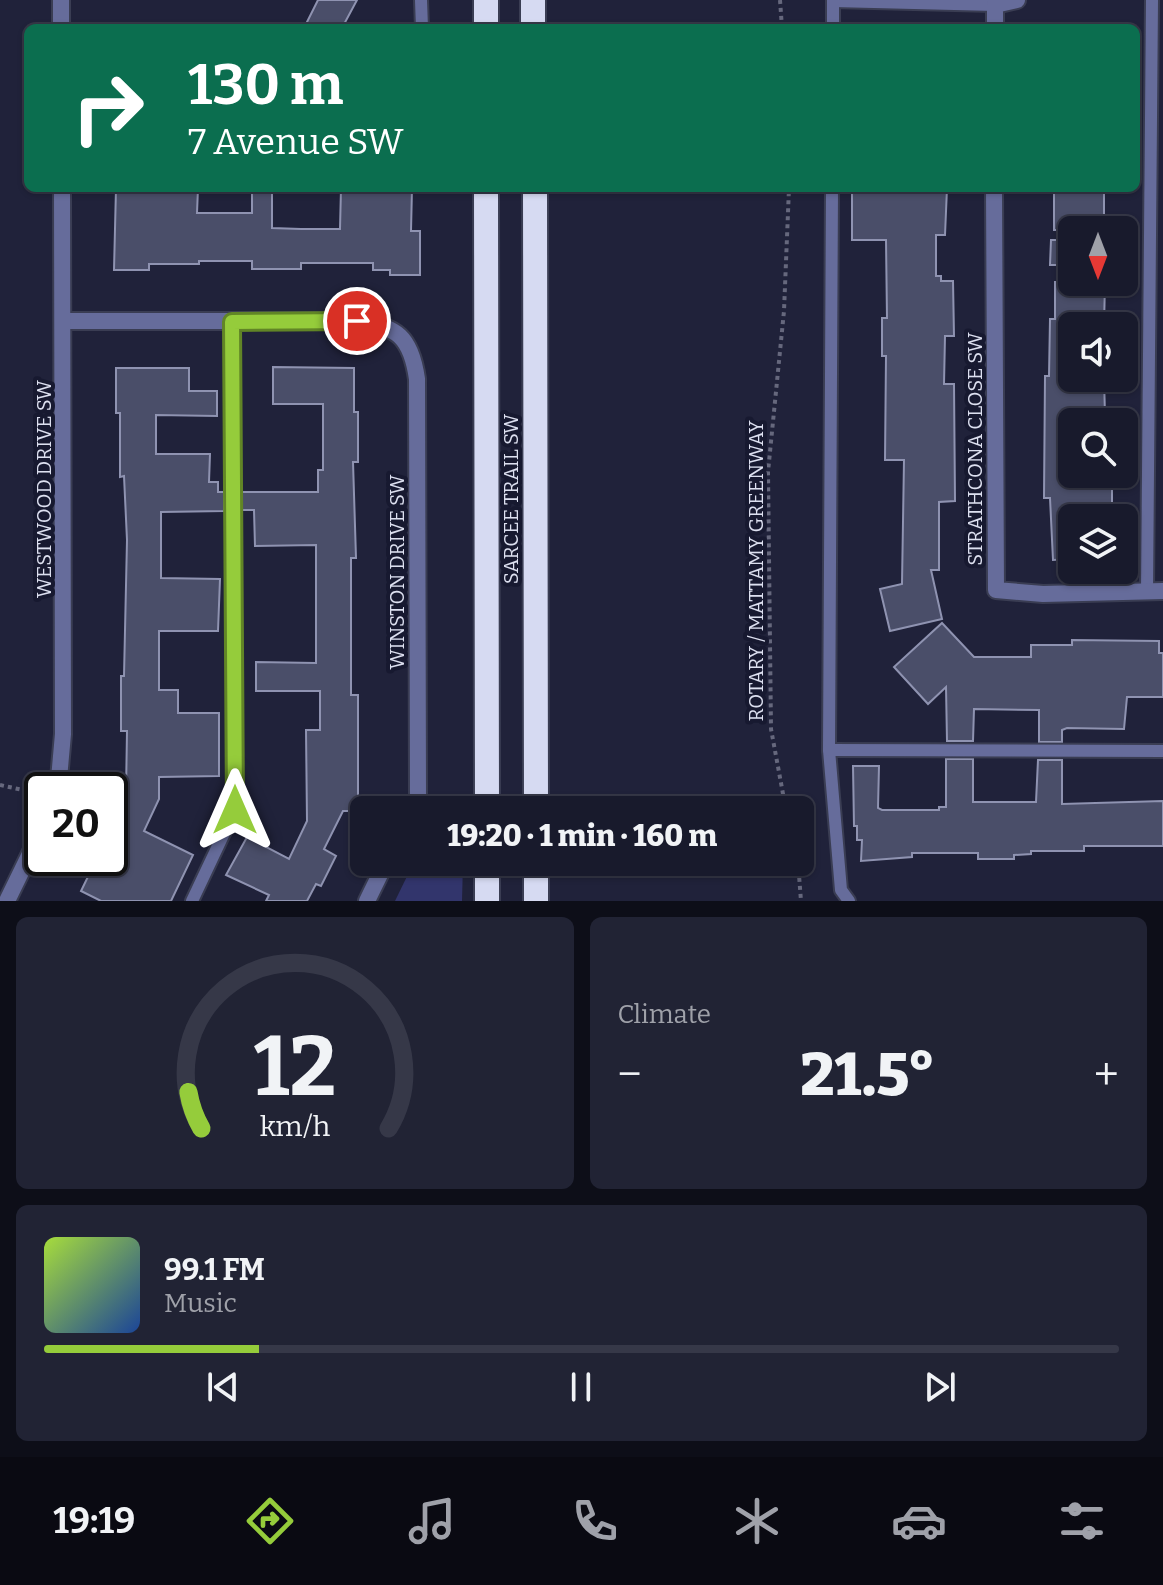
<!DOCTYPE html>
<meta charset="utf-8">
<style>
:root{--surface:#181a2c;--page:#212334;--text:#f1f3f6;--muted:#9fa1a9;--line:#363848;--accent:#95cc3b}
body{margin:0;font-family:Bitter,serif;background:var(--page);color:var(--text);height:100vh;display:flex;flex-direction:column;font-size:30px;white-space:nowrap}
*{box-sizing:border-box;margin:0}
p{font-size:26px;color:var(--muted)}
.icon{flex:none;width:44px;height:44px;fill:none;stroke:currentColor;stroke-width:2;stroke-linecap:round;stroke-linejoin:round}
.map{position:relative;height:901px;overflow:hidden}
.drawer{display:flex;flex-direction:column;gap:16px;padding:16px;background:#0d0e18;flex:1}
.drawer>*{flex:none}
.top-card{position:absolute;left:24px;top:24px;width:1116px;height:168px;border-radius:12px;box-shadow:0 2px 6px #0004,0 0 0 2px var(--line);background:#0b6e4f;color:#fff;overflow:hidden}
.needle{width:52px;rotate:180deg}
.fabs{position:absolute;left:1058px;top:216px;display:grid;gap:16px}
.fabs a{display:grid;place-items:center;width:80px;height:80px;border-radius:12px;background:var(--surface);box-shadow:0 2px 6px #0004,0 0 0 2px var(--line);font-size:40px}
.speed{position:absolute;left:24px;top:772px;display:flex;gap:16px;font-size:40px;font-weight:700;text-align:center}
.speed>*{display:grid;place-content:center;width:104px;height:104px;border-radius:50%;background:var(--surface);box-shadow:0 2px 6px #0004,0 0 0 2px var(--line);line-height:1}
.speed .limit{border:4px solid #111;border-radius:12px;background:#fff;color:#111}
.pin{position:absolute;display:grid;place-items:center;width:68px;height:68px;color:#fff;margin:-34px;border:4px solid #fff;border-radius:50%;box-shadow:0 2px 8px #0007}
.me{position:absolute;width:88px;margin:-44px;rotate:0deg;stroke-linejoin:round;filter:drop-shadow(0 0 6px #0008)}
.turn{display:flex;align-items:center;gap:28px;height:168px;padding:0 32px;font-size:36px}
.turn .icon{width:104px;height:104px;stroke-width:2.5}
.turn b{display:block;font-size:56px;line-height:68px}
.big{font-size:60px;font-weight:800;line-height:1.1}
.drawer .widget{flex:1;display:flex;flex-direction:column;justify-content:center;gap:12px;min-width:0;padding:0 28px;border-radius:12px;background:var(--page)}
.drawer .dial{align-items:center;gap:0}
.dial svg{height:208px;overflow:visible;fill:none;stroke:var(--line);stroke-width:7;stroke-linecap:round;text-anchor:middle}
.dial text{fill:var(--text);stroke:none}
.song{display:flex;align-items:center;gap:24px}
.cover{width:96px;height:96px;border-radius:12px;background:linear-gradient(135deg,hsl(80 70% 55%),hsl(220 70% 35%))}
.played{height:8px;border-radius:4px;background:linear-gradient(90deg,var(--accent) 20%,var(--line) 20%)}
.keys{display:flex;justify-content:space-around;direction:ltr}
.heat{display:flex;justify-content:space-between;align-items:center;font-size:44px;direction:ltr}
.drawer .tiles{flex:1;display:grid;gap:16px;grid-template-columns:1fr 1fr}
.widget:last-child{grid-column:span 2}
.trip{position:absolute;left:350px;top:796px;width:464px;height:80px;border-radius:12px;background:var(--surface);box-shadow:0 2px 6px #0004,0 0 0 2px var(--line);font-weight:800;line-height:80px;text-align:center}
.dock{display:flex;height:128px;justify-content:space-around;align-items:center;background:#0a0a12;color:var(--muted)}
.dock .icon{width:56px;height:56px}
.dock .active{color:var(--accent)}
.dock b{font-size:36px;color:var(--text)}
.map>svg:first-child{display:block}
.green{fill:#32356c}
.building{fill:#4a4e69;stroke:#8f93b1;stroke-width:2}
.lines{fill:none;stroke-linecap:round;stroke-linejoin:round}
.lane-casing{stroke:#3a3d53;stroke-width:16}
.street-casing{stroke:#3a3d53;stroke-width:20}
.highway-casing{stroke:#3a3d53;stroke-width:28}
.path{stroke:#66687d;stroke-width:4;stroke-dasharray:4 4;stroke-linecap:butt}
.lane{stroke:#666c9b;stroke-width:12}
.street{stroke:#666c9b;stroke-width:16}
.highway{stroke:#d6daf2;stroke-width:24}
.route-casing{stroke:#618526;stroke-width:20}
.route{stroke:#95cc3b;stroke-width:14}
.labels{text-anchor:middle;dominant-baseline:central;stroke-width:8;stroke-linejoin:round;paint-order:stroke}
.street-label{font-size:20px;fill:#dde0f0;stroke:#171930}
</style>
<div class="map">
<svg width="1163" height="901" viewBox="0 0 1163 901">
<rect width="100%" height="100%" fill="#20223a"/>
<path class="green" d="M414,862H463L462,901H395Z"/>
<g class="building">
<path d="M318,0H357L342,28H304Z"/>
<path d="M116,188H198L197,213H252V188H272V228L301,229H340L341,188H412L411,231H420V275H390V270H373V263H301V269H252V261H199V264H149V270H114Z"/>
<path d="M852,188H947L945,235H936V276H941V281H953L954,336H945L944,384H954L955,501L939,502V570H931L942,619L890,631L880,589L902,584L904,460H885L886,356H882V318H887L886,240H852Z"/>
<rect x="1054" y="188" width="50" height="42"/>
<path d="M1051,240H1072V265H1050Z"/>
<path d="M1055,282H1105L1104,326H1072V378H1104L1105,415H1073L1072,474H1112V511H1072V559L1053,560L1050,498H1044L1045,376H1049L1050,319H1055Z"/>
<path d="M273,367L354,368V412H358V462H353L356,558H351V695H358V806H355V811H343L324,849L336,856L321,886L316,884L307,901H266L269,895L226,875L247,837L289,859L307,821L306,730H320V691H256V662L316,663V545L255,546L254,510H242V492H318V470H323V404H273Z"/>
<path d="M116,368H189V391H217V416L156,415V454H210L209,482H218V492H224V511L161,512V578L220,579L218,631H159V690H178V713H219V776L159,777V799L144,831L193,855L171,901H101L81,891L97,858H110V826L126,792L127,731H121V676H124L127,540L124,476L120,477V413H116Z"/>
<path d="M942,623L974,657H1031V645H1072V640L1159,641V653H1163V697H1127L1124,729L1067,728L1062,730V742H1039V710L974,709L973,741H947L946,687L928,704L894,667Z"/>
<path d="M946,759H973V802H1036L1038,760H1062V804L1163,801V846H1084V851H1031V854L1014,855V859H978V853H912V857L861,861L862,840H857V826H854L853,766H879L878,808L882,810H939V807H946Z"/>
</g>
<g class="lines">
<defs>
<g id="lane">
<path d="M421,0L422,28"/>
<path d="M833,1L995,5"/>
<path d="M833,28V0"/>
<path d="M832,188L829,750L841,890L849,901"/>
<path d="M1147,591L1152,0"/>
<path d="M829,750L1163,751"/>
<path d="M192,901L235,810L232,322"/>
</g>
<g id="street">
<path d="M61,0V28"/>
<path d="M995,28V5L1017,0"/>
<path d="M994,188L996,590L1043,594L1163,591"/>
<path d="M64,321H357C397,326 411,337 417,379L418,797L411,810"/>
<path d="M58,790L63,734L62,188"/>
<path d="M7,901L42,829"/>
<path d="M367,901L386,862"/>
</g>
<g id="highway">
<path d="M486,0V28"/>
<path d="M533,0V28"/>
<path d="M486,188L487,810"/>
<path d="M535,188L536,810"/>
<path d="M487,901V862"/>
<path d="M536,901V862"/>
</g>
</defs>
<use href="#lane" class="lane-casing"/>
<use href="#street" class="street-casing"/>
<use href="#highway" class="highway-casing"/>
<g class="path">
<path d="M780,0L782,28"/>
<path d="M0,785L41,794"/>
<path d="M786,810L771,729L768,472L784,311L789,188"/>
<path d="M798,862L801,901"/>
</g>
<use href="#lane" class="lane"/>
<use href="#street" class="street"/>
<use href="#highway" class="highway"/>
</g>
<g class="lines">
<defs>
<path id="route" d="M235,810L232,322L357,321"/>
</defs>
<use href="#route" class="route-casing"/>
<use href="#route" class="route"/>
</g>
<g class="labels">
<g class="street-label">
<text transform="translate(975 449) rotate(-90)">STRATHCONA CLOSE SW</text>
<text transform="translate(44 489) rotate(-90)">WESTWOOD DRIVE SW</text>
<text transform="translate(511 499) rotate(-90)">SARCEE TRAIL SW</text>
<text transform="translate(756 571) rotate(-90)">ROTARY / MATTAMY GREENWAY</text>
<text transform="translate(397 572) rotate(-90)">WINSTON DRIVE SW</text>
</g>
</g>
</svg>
<div class="fabs">
<a><svg class="needle" viewBox="-14 -14 28 28"><path d="M0-13l5 13h-10z" fill="#e53935"/><path d="M0 13l5-13h-10z" fill="#9fa1a9"/></svg></a>
<a><svg class="icon" aria-label="sound" viewBox="0 0 24 24"><path d="M4 9h4l5-4v14l-5-4H4zM17 9q2 3 0 6"/></svg></a>
<a><svg class="icon" aria-label="search" viewBox="0 0 24 24"><circle cx="10" cy="10" r="6"/><path d="M15 15l6 6"/></svg></a>
<a><svg class="icon" aria-label="layers" viewBox="0 0 24 24"><path d="M12 4l9 5-9 5-9-5zM3 14l9 5 9-5"/></svg></a>
</div>
<div class="speed"><div class="limit">20</div></div>
<div class="pin" style="left:357px;top:321px;background:#d93025"><svg class="icon" aria-label="arrive" viewBox="0 0 24 24"><path d="M6 21V4h12l-3 4 3 4H6"/></svg></div>
<svg class="me" style="left:235px;top:810px" viewBox="-20 -20 40 40"><path d="M0-17L14 15 0 8-14 15z" fill="#95cc3b" stroke="#fff" stroke-width="4"/></svg>
<div class="trip">19:20 · 1 min · 160 m</div>
<div class="top-card">
<div class="turn"><svg class="icon" aria-label="right" viewBox="0 0 24 24"><path d="M7 20v-9h11M14 6l5 5-5 5"/></svg><div><b>130 m</b>7 Avenue SW</div></div>
</div>
</div>
<section class="drawer">
<div class="tiles">
<div class="widget dial"><svg viewBox="0 0 100 80">
<path d="M14 69A42 42 0 1 1 86 69"/>
<path d="M14 69A42 42 0 0 1 9 55" stroke="#95cc3b"/>
<text x="50" y="56" font-size="32" font-weight="700">12</text>
<text x="50" y="72" font-size="11">km/h</text>
</svg></div>
<div class="widget"><p>Climate</p>
<div class="heat"><a>−</a><b class="big">21.5°</b><a>+</a></div>
</div>
<div class="widget">
<div class="song"><i class="cover"></i><div><b>99.1 FM</b><p>Music</p></div></div>
<div class="played"></div>
<div class="keys"><svg class="icon" aria-label="previous" viewBox="0 0 24 24"><path d="M18 5L8 12l10 7zM5 5v14"/></svg><svg class="icon" aria-label="pause" viewBox="0 0 24 24"><path d="M8 5v14M16 5v14"/></svg><svg class="icon" aria-label="next" viewBox="0 0 24 24"><path d="M6 5l10 7-10 7zM19 5v14"/></svg></div>
</div>
</div>
</section>
<nav class="dock">
<b>19:19</b>
<svg class="icon active" aria-label="directions" viewBox="0 0 24 24"><path d="M12 3l9 9-9 9-9-9zM9 14v-3h6M13 9l2 2-2 2"/></svg>
<svg class="icon" aria-label="music" viewBox="0 0 24 24"><path d="M9 18V5l10-2v13"/><circle cx="6" cy="18" r="3"/><circle cx="16" cy="16" r="3"/></svg>
<svg class="icon" aria-label="phone" viewBox="0 0 24 24"><path d="M5 4h4l2 5-3 2q2 4 5 5l2-3 5 2v4C11 20 4 13 5 4z"/></svg>
<svg class="icon" aria-label="climate" viewBox="0 0 24 24"><path d="M12 3v18M4 7l16 10M4 17L20 7"/></svg>
<svg class="icon" aria-label="car" viewBox="0 0 24 24"><path d="M5 17H2v-5l4-1 3-4h7l3 4 3 1v5h-3M9 17h6M6 11h13"/><circle cx="7" cy="17" r="2"/><circle cx="17" cy="17" r="2"/></svg>
<svg class="icon" aria-label="filters" viewBox="0 0 24 24"><path d="M4 7h16M4 17h16"/><circle cx="9" cy="7" r="2"/><circle cx="15" cy="17" r="2"/></svg>
</nav>
